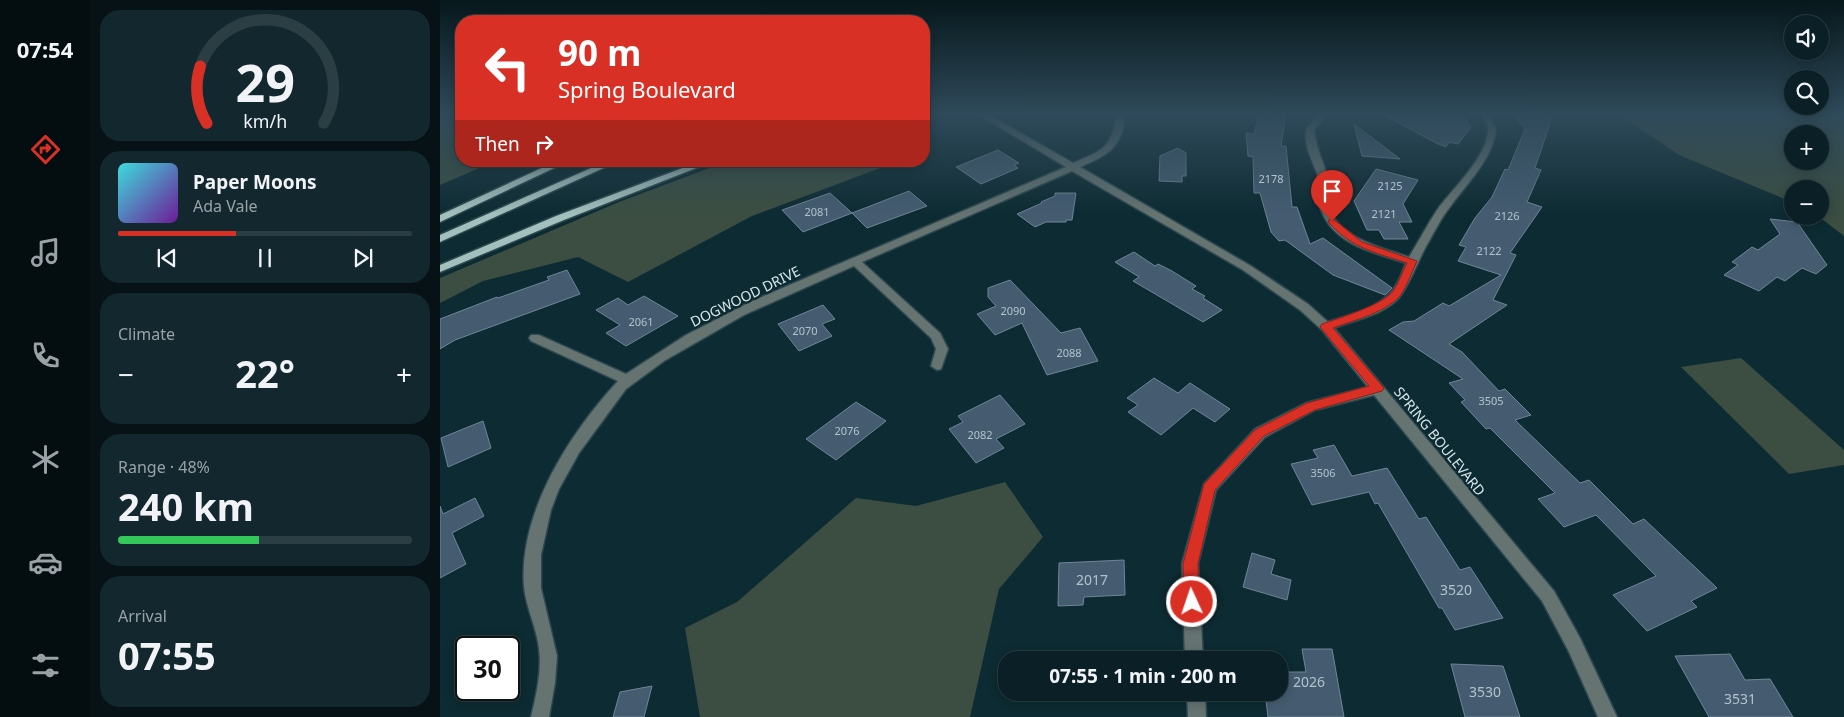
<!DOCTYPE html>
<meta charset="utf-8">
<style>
:root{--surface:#0a2026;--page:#13282e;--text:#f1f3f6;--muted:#99a3a7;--line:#2a3e43;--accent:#d93025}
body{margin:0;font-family:"Noto Sans",sans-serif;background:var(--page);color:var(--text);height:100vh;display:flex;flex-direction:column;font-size:19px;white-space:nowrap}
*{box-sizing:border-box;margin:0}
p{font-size:16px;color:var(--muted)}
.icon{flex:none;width:28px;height:28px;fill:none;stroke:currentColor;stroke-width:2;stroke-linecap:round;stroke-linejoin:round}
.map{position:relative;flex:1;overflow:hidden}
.sheet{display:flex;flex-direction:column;gap:10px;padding:10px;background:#061215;width:350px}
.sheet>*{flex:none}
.hud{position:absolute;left:15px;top:15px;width:475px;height:152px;border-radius:20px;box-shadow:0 2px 12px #0003,0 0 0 1px var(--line);background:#d93025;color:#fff;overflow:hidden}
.fabs{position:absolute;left:1344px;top:15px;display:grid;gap:10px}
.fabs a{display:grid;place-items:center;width:45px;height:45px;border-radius:50%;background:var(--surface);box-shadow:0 2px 12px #0003,0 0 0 1px var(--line);font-size:25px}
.speed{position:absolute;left:15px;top:636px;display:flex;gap:10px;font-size:25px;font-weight:700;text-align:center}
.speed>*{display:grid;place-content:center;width:65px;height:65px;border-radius:50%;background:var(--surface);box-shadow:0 2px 12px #0003,0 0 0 1px var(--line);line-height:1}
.speed .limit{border:2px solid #111;border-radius:8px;background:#fff;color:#111}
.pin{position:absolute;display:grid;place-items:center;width:42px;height:42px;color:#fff;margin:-51px -21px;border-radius:50% 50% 50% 0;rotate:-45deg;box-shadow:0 0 5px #0007}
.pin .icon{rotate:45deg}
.me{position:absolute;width:55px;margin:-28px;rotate:357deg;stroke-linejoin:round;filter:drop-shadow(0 0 4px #0008)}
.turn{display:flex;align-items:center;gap:18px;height:105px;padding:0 20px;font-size:22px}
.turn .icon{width:65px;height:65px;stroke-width:2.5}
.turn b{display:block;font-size:35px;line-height:42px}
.then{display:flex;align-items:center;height:48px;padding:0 20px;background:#0003;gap:10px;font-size:19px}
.big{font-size:38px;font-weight:700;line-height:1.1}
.sheet .card{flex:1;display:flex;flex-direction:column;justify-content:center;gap:8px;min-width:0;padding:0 18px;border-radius:20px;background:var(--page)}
.sheet .dial{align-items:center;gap:0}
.dial svg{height:130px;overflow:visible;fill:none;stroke:var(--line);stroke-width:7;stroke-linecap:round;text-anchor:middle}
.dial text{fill:var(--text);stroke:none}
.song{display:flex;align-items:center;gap:15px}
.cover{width:60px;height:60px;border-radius:8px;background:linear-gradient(135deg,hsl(180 70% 55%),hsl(280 70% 35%))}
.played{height:5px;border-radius:2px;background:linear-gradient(90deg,var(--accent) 40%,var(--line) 40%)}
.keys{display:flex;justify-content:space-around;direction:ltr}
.heat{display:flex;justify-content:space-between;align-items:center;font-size:28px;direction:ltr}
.charge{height:8px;border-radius:4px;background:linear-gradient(90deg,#34c759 48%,var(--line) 0)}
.trip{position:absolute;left:558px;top:651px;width:290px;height:50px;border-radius:20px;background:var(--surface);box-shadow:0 2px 12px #0003,0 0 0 1px var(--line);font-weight:700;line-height:50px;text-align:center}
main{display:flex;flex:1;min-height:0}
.tabs{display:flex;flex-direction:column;width:90px;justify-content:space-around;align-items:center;background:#040d0f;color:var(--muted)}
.tabs .icon{width:35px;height:35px}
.tabs .selected{color:var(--accent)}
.tabs b{font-size:22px;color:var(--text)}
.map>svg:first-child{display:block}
.green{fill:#3b4e41;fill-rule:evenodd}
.building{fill:#455c70;stroke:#708597}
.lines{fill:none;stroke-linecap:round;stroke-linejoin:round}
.minor-casing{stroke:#2d494f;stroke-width:3}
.major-casing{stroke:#2d494f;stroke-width:3}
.minor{fill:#657371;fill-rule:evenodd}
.major{fill:#a4c0bc;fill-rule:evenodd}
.route{fill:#d93025;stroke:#8d1f18}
.labels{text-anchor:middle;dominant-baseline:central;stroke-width:5;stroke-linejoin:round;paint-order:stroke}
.number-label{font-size:11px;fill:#b1c3cb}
.street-label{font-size:14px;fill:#d5e5e9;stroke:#0d2b32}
.near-number-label{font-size:14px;fill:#b1c3cb}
</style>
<main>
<nav class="tabs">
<b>07:54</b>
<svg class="icon selected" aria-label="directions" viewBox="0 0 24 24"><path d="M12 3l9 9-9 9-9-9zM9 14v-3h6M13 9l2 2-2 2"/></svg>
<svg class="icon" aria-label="music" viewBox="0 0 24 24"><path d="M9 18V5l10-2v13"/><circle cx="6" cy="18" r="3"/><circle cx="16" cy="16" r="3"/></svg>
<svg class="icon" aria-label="phone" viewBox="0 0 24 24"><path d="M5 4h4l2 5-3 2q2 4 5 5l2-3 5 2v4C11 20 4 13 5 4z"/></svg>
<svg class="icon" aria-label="climate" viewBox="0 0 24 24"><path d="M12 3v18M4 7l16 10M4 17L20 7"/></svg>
<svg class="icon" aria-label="car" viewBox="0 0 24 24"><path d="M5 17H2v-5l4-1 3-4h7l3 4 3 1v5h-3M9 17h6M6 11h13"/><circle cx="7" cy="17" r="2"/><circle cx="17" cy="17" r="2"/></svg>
<svg class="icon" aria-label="filters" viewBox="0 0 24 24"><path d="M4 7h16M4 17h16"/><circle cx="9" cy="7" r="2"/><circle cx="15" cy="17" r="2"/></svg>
</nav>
<section class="sheet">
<div class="card dial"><svg viewBox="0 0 100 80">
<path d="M14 69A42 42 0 1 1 86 69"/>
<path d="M14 69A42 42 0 0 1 10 34" stroke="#d93025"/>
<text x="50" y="56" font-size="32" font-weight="700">29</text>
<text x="50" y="72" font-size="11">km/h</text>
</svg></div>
<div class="card">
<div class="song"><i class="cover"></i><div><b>Paper Moons</b><p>Ada Vale</p></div></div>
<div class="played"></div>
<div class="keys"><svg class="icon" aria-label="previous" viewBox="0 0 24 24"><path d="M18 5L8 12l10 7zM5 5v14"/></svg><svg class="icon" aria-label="pause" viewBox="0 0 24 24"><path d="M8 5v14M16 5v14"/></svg><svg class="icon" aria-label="next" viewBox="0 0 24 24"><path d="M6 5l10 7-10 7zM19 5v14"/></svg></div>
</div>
<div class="card"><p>Climate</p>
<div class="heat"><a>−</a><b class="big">22°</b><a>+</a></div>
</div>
<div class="card"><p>Range · 48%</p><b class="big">240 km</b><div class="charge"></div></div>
<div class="card"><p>Arrival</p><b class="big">07:55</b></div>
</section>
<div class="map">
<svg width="1404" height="717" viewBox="0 0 1404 717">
<rect width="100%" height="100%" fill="#0d2b32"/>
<g class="green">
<path d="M0,115H21V161H55L0,185Z"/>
<path d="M1180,115H1404V236L1378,216H1380V189H1352V202L1239,155ZM1352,134H1380V161H1352Z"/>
<path d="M288,161H459L312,216L188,282L138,257L43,281L0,303V278L179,202Z"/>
<path d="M1301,358L1404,450V465L1349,474L1241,367Z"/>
<path d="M565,482L603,537L559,589L530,717H260L245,628L297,602L416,498L476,506Z"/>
</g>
<g class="building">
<path d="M819,115H846L841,146H846L852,207H857L870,244L883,238L952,288L945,295L893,275L845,240L839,241L831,232L820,193H814L813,157L808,156L806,133L814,134Z"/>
<path d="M944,115H1022L1031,127L1018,144L1009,142L1006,147L998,144Z"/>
<path d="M1074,115H1113L1095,168L1101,170L1087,202L1102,207L1070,253L1076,255L1053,300L1067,305L1009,344L1022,352L1059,391L1065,389L1091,415L1075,420L1140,483L1149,480L1193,524L1204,519L1277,588L1251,601L1257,607L1207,631L1173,595L1216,576L1156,515L1124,527L1098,499L1115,493L1050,428L1046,429L1021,402L1025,400L1009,383L1023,379L949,330L963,322L974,321L1003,303L1009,306L1061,275L1018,261L1026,247L1019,245L1035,218L1052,197L1065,169L1068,170L1085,129Z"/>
<path d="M914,124L960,159L922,156Z"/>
<path d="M738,148L746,153V176H742V182L719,181L720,156Z"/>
<path d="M558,150L579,163L574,165L578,168L541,184L516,167Z"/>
<path d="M936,169L978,180L963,204L972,222H959L968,239H944L939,230H927L914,201Z"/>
<path d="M469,191L487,206L427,228L412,213L363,232L342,210L390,193L412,213Z"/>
<path d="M615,193H636L632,220H626V222H606L595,227L577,214L602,203L601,202L615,196Z"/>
<path d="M1330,219L1357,222L1387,265L1376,274L1362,268L1345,281L1337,277L1319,291L1284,275L1298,265L1292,262L1312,247L1318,250L1340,234Z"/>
<path d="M694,252L715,266L718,264L732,271L756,286L752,289L765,296L763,298L782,310L763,322L693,281L699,277L675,262Z"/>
<path d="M127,270L140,294L15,340L0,349V319L57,297L58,298L109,280L107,277Z"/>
<path d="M570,280L621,333L640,328L658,361L607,375L582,323L555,335L537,314L556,306L548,297V288Z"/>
<path d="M204,296L238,316L186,346L166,333L180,325L156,310L178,298L188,305Z"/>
<path d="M383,305L395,319L382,324L392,336L359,351L338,324Z"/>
<path d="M714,378L738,393L750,383L790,409L775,422L753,408L721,435L688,412L698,405L687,398Z"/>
<path d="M560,395L585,424L556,439L564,448L536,463L509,429L523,422L518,416Z"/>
<path d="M416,402L446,421L396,460L366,439Z"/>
<path d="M43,421L51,448L8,467L1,438Z"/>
<path d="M894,445L912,476L947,468L979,519L986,517L1020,570L1030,567L1063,618L1015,630L1002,608H999L938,503L935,504L929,492L872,505L851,464L878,458L873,450Z"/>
<path d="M35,498L44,516L12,533L26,564L0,578V506L3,514Z"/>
<path d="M812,553L835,560L831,574L851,580L847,600L803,587Z"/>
<path d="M684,560L685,595L644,597L643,605L618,606L619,563Z"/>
<path d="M862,649H892L904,717H828L825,692H839V691H842L839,672H866Z"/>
<path d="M1290,654L1305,680L1330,679L1353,717H1269L1235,656Z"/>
<path d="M1011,664L1063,666L1080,717H1025Z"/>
<path d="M212,686L204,717H173L180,692Z"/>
</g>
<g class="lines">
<defs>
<g id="minor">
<path d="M539,115H549L633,163C663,150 671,149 677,115H685C682,148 668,155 640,167L811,266L868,304L888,322C908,315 938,309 952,291C959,283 962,272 966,263C935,253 894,245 881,210C877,200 882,187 878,176C873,162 862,143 867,128L879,115H887L874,130C876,148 883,161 888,178C891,188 887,199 890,209C898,238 945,249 969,257C979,241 987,225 997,210C1012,189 1050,155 1048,128C1047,122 1043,119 1040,115H1048L1056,129C1053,159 1027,183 1010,207C1001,218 995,231 988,243C979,258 968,289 957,300C940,316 914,320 894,328L1114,591L1140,638L1177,717H1158L1128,650L1102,601L934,395L875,410L825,437L776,490L758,564L763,660H745L742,564L764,484L815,429L866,403L928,387L882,330L860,310L803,270L632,171L422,262L500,333L508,349L501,369L497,370L491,366L496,349L491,338L414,266L304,315L224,361L186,389L139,453L119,489L111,510L101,555V588L117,656L115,683L109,717H91C96,696 102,671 99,649C97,628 86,608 84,587C78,513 130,433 178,381L91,341L89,338L91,335H99L186,374L246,335L312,301L626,167Z"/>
<path d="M747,692H765L766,717H748Z"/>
</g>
<g id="major">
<path d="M117,161H129L0,222V215Z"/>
<path d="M167,161H179L0,242V235Z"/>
<path d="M261,161H274L124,220L0,272V265L116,216Z"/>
</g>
</defs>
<use href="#minor" class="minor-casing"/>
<use href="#major" class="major-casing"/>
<use href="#minor" class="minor"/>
<use href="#major" class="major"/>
</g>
<linearGradient id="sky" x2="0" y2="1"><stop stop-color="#07181c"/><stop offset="0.53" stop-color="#2f4a5a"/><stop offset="1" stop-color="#2f4a5a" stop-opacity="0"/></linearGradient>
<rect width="1404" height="215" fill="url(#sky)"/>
<path class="route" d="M892,218L922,242L977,261C972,272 968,283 962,293C951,311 912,321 893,328L944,388L942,391L875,410L824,436L775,490L758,564L759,602L757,607L752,609L747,607L744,602L743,564L764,484L815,430L867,403L929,386L880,327L882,324C899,318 943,305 953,291C959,283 962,272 967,263C934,252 913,249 889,223L888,221Z"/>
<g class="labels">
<g class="number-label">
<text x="831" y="178">2178</text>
<text x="950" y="185">2125</text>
<text x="377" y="211">2081</text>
<text x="944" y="213">2121</text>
<text x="1067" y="215">2126</text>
<text x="1049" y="250">2122</text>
<text x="573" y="310">2090</text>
<text x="201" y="321">2061</text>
<text x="365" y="330">2070</text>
<text x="629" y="352">2088</text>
<text x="1051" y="400">3505</text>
<text x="407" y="430">2076</text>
<text x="540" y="434">2082</text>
<text x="883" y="472">3506</text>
</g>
<g class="street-label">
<text transform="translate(305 296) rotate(-26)">DOGWOOD DRIVE</text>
<text transform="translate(1000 441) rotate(51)">SPRING BOULEVARD</text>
</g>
<g class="near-number-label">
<text x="652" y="579">2017</text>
<text x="1016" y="589">3520</text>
<text x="869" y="681">2026</text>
<text x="1045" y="691">3530</text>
<text x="1300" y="698">3531</text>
</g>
</g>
</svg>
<div class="fabs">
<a><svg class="icon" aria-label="sound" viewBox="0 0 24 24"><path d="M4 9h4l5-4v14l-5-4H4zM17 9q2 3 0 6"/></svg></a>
<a><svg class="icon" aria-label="search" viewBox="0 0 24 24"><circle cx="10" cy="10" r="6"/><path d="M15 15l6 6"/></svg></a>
<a>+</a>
<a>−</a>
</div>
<div class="speed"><div class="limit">30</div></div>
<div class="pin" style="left:892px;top:221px;background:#d93025"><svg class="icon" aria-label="arrive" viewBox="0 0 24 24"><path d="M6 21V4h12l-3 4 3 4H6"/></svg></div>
<svg class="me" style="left:752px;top:602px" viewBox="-20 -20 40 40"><circle r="17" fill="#d93025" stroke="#fff" stroke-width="3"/><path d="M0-11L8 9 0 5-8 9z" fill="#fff"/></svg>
<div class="trip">07:55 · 1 min · 200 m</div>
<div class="hud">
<div class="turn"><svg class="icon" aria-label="left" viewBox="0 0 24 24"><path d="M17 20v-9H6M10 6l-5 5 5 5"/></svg><div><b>90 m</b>Spring Boulevard</div></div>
<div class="then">Then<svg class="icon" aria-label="right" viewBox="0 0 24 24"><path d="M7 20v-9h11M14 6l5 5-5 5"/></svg></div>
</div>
</div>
</main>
